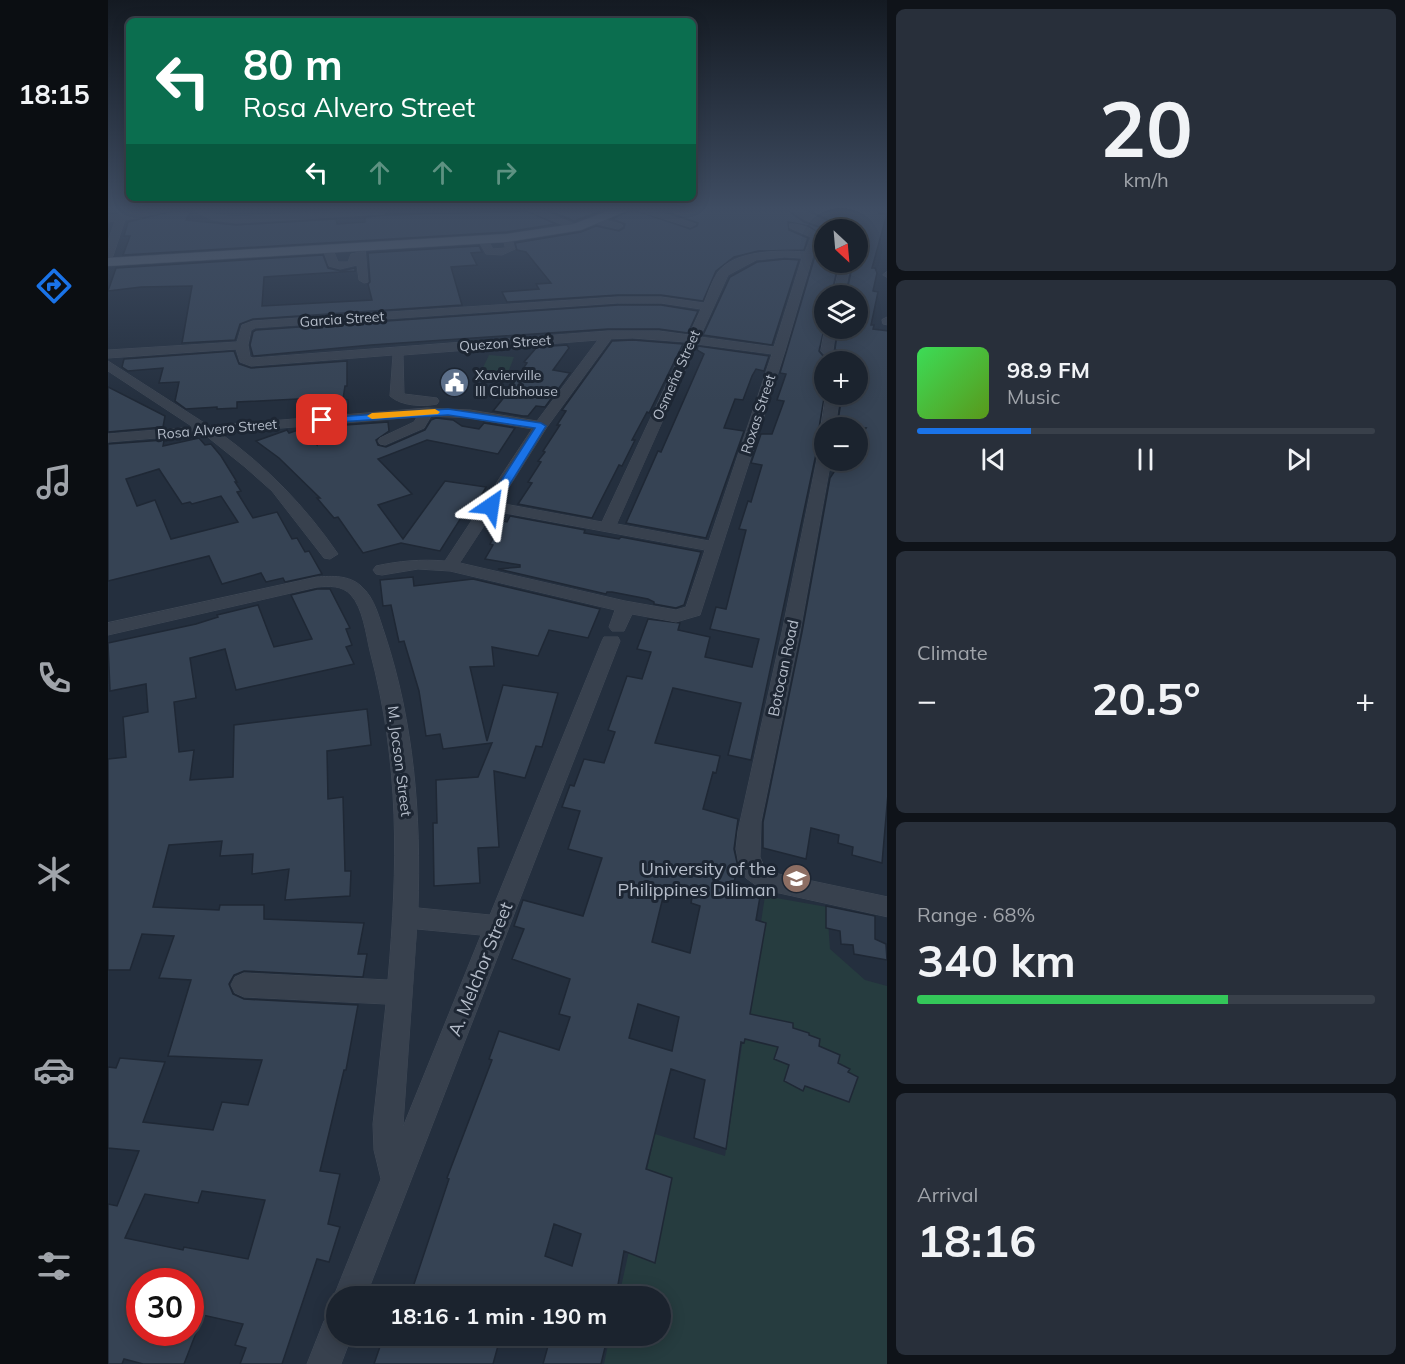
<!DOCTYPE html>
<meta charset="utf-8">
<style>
:root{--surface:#1b232e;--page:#282f3a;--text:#f1f3f6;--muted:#a0a4aa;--line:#39404a;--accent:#1a73e8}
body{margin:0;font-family:Mulish,sans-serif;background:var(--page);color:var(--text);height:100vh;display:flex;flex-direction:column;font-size:22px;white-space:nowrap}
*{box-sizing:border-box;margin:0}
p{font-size:20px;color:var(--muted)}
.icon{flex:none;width:33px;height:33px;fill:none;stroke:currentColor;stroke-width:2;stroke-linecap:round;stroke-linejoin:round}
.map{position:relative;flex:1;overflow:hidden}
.side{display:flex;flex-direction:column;gap:9px;padding:9px;background:#0f1319;width:518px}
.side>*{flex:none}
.guide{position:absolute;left:18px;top:18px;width:570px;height:183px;border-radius:9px;box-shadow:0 3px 15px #0003,0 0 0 2px var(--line);background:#0b6e4f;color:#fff;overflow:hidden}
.needle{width:39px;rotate:154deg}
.tools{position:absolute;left:706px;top:219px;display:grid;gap:12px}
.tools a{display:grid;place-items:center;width:54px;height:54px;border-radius:50%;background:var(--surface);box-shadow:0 3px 15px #0003,0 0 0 2px var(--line);font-size:30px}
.speed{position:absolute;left:18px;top:1268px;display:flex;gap:12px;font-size:30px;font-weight:700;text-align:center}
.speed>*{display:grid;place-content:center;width:78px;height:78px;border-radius:50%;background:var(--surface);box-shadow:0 3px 15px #0003,0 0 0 2px var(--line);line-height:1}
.speed .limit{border:9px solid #d22;background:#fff;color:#111}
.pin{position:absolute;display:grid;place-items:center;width:51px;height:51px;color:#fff;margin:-26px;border-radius:12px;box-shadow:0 3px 9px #0006}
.me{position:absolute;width:66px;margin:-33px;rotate:32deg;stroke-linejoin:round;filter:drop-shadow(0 0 4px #0008)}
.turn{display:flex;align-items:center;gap:21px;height:126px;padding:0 18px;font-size:27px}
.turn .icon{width:78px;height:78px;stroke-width:2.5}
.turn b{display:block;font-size:42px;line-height:51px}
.lanes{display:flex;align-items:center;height:57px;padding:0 18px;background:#0003;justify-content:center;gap:30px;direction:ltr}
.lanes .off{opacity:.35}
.big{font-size:45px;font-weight:700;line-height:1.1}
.side .tile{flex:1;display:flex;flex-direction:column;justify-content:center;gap:9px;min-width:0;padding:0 21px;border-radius:9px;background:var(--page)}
.side .dial{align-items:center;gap:0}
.dial b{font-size:78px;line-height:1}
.song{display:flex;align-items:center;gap:18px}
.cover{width:72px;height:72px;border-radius:9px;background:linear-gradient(135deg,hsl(130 70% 55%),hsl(90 70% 35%))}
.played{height:6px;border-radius:3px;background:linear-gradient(90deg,var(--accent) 25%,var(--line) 25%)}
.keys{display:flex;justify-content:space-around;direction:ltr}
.heat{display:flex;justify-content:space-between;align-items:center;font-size:33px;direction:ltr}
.charge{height:9px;border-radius:4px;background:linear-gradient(90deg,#34c759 68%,var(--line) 0)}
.trip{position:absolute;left:218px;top:1286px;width:345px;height:60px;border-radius:30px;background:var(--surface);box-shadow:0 3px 15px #0003,0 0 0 2px var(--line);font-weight:700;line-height:60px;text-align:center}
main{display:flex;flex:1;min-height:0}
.tabs{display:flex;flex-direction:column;width:108px;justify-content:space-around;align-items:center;background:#0b0e12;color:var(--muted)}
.tabs .icon{width:42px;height:42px}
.tabs .current{color:var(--accent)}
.tabs b{font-size:27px;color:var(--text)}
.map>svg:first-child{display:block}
.green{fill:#263c3f}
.building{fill:#364354;stroke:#1f2835;stroke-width:1.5;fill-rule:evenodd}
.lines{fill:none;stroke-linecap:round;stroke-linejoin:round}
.minor-casing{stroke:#414a57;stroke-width:1}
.major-casing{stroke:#414a57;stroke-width:1}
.minor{fill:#38414e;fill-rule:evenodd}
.major{fill:#56606e;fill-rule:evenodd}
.route{fill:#1a73e8;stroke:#114b97;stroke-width:1.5}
.slow{fill:#f59e0b}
.labels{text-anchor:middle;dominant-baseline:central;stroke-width:6;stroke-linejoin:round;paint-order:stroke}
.far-street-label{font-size:14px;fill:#b4bcc9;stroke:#1d2633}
.far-poi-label{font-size:14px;fill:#b4bcc9;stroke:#1d2633;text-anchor:start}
.street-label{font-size:15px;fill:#b4bcc9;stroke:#1d2633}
.near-poi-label{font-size:18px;fill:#b4bcc9;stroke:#1d2633;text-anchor:end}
.near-street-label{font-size:18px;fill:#b4bcc9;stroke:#1d2633}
</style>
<main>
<nav class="tabs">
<b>18:15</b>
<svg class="icon current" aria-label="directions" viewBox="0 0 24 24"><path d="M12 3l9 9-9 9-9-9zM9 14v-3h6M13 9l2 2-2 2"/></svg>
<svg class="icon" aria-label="music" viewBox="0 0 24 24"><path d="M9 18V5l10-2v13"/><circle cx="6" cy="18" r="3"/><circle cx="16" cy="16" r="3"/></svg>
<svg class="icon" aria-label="phone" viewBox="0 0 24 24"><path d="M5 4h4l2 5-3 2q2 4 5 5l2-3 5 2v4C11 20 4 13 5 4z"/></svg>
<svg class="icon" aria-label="climate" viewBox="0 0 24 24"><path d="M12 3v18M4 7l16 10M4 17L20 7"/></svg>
<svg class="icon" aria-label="car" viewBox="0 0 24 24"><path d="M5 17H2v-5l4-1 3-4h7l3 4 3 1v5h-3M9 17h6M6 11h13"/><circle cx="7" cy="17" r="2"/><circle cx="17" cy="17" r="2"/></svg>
<svg class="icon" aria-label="filters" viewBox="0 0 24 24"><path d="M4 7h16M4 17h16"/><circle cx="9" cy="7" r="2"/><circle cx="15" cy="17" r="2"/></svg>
</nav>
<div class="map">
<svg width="780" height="1364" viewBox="0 0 780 1364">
<rect width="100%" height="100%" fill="#242f3e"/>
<g class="green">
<path d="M381,355L406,357L398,378L371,376Z"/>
<path d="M657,896L719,907L722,949L757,980L779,986V1364H496L502,1335H552V1296H511L547,1134L617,1156Z"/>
</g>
<g class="building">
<path d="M64,211H83L78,220L128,225L228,219L229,224L257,222V217L278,215L419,211L448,224L399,232L15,255L22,236H16L20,222Z"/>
<path d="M442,211H493L466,221Z"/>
<path d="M520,211H529L582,229L589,226L590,223L556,211H681L696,222L717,229V262H731L723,296H717V325L711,351L720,362H717V392L711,428L717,433V448L708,454L643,760L620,755L633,703L565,688L547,743L612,756L608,773L605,772L595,809L630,819L626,849L630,867L626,882L646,887L653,891L648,920L658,923L642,1014L685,1023V1028L701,1033V1035L712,1039L711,1046L732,1055L730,1063L742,1069L740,1072L750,1077L741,1102L697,1086L695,1091L676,1081L681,1065L666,1059L670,1047L637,1039L636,1043L633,1042L618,1149L586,1138L597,1080L563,1069L538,1169L564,1178L547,1263L516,1251L508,1296H404L390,1291L389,1296H302L341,1179L339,1178L384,1060L381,1059L391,1031L451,1050L462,1017L451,1014L462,979L404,959L416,929L406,926L415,900L475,916L494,858L460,849L472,811L454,807L462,785L466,786L476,759L496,763L507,732L500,730L519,676L534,679L543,652L529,649L540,619L572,623L570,630L602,637L597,657L644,667L651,639L602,629L608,607L618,609L638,530L631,529L640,501L643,502L654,465L643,463L653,434H664L676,401L669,400L678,374L672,373L707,256L716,238L701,226L680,222L681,230L700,238L696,250L650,251L626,257L608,271L595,301L553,295H510L399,302L394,292L431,289L428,284L443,283L418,252L409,250L407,243L473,232L488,226L511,231L516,228L517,224L504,219ZM558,885L585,892L583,903L592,906L582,953L544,942ZM530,1004L571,1017L564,1051L521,1038ZM446,1224L473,1234L464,1266L437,1256Z"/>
<path d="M702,211H772L771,214H779L764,268H767L769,273L765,291L770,292L763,325H766L765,329L780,331V794L774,863L744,855L745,847L730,843L731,835L703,828L698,859L655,848V822L694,632L722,478L734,460H750V439L758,428H729L734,394H750V374L753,362H739L727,349L730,328H750V309L753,301L750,300V296H738L745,262H750L751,229L720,220Z"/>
<path d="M371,246L374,252L363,253L369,265L343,267L354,305L145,319L132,324L127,340L74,343L84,286L33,287L0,291L8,268L215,255L220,268L233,271L247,268V271L156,277L154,306L264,300L260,284L262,282L260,253Z"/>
<path d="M677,259L691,260L664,345L595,335L622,277L649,262Z"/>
<path d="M510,305H553L590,311L580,333L551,329H500L263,345L145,356L142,345L145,332L148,330Z"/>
<path d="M525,340L575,344L541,413L539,412L524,440H527L514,466L511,465L484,518L410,504L424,483L420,482L433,462L430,461L437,452L435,451L452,425H449L458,411L454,410L504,341Z"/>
<path d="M459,345L461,348L445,370L462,373L437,407L428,406L420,416H415L385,411L406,385H404L419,363L416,362L429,347Z"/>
<path d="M590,346L661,356L656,371L648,369L644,376L635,400L627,399L616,428L636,431L598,538L518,523L550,451L553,452L596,354L589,350Z"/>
<path d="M126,351L131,364L143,368L239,361V386H237L235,399L240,400V412L209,415V398L129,402V408L109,409V407L78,409L67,401L71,382L51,383L55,368L20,371L14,367L16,359Z"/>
<path d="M0,387L57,416L55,427L0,432Z"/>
<path d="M328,418L345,420L354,426L371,429L376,423L407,428L390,454L319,440L270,459L304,494L270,505L295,539L337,481L378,487L369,503L363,502L332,551L293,543L255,553L230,517L226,518L209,498H212L171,458L148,441L179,430L181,433L190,430L209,445V427L280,422L281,431L268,440L270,445L278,447L317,430L323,420Z"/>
<path d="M91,438L97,445L103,444L113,456L129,482H127L133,491L129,492L145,518L169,512L184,539L189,538L197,552L201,551L214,574L177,582L175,578L158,582L153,573L114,584L101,556L0,581V444L56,440L55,446ZM51,469L74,504L82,502L84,504L113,496L130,522L63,539L47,500L29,506L18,479Z"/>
<path d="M402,516L477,530L476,533L511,539L513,537L593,552L576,605L568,608L546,604V602L540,599L504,592H499L498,594L390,569L412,567V565L377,559L385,545L382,544L395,521L399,522Z"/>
<path d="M305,577L306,586L365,579L492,609L480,638L441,630L430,656L384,647L386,666L362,667L379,741L395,685L450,693L434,747L428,746L417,778L386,771L391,847L370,848L372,883L326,886L325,823H329L328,780L370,777L384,743L335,749L332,734L318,736L311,691L296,641L291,642L283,605L275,606L272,580Z"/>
<path d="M209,589H222L242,628L238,629L244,645L238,647L246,664L128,690L117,649L82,658L88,698L66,702L71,752L86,750L82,780L125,777L126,725L259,709L263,745L219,751L220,799L235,797L237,871H243L242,896L177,900L181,869L144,874L145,854L112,856L114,841L61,845L45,907L111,910L112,905H156V919L256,923L250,954H259L255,977L136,971L126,975L121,984L125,994L136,999L250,1005L238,1070H236L212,1171L232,1174L220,1224L232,1227L221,1262L209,1259L174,1364H132L138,1348L127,1345L135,1324L95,1315L76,1364H35L16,1359L14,1364H0V1204L9,1206L31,1151L0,1148V1067L8,1068L12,1058L57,1062L35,1122L105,1130L114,1102L140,1105L154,1060L60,1056L83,980L51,978L66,936L34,934L22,970H0V759L18,757L15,717L40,712L38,684L2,691L0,643L88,624L110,617L109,615L150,605L166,647L204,639L183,595ZM94,1191L157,1200L140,1259L76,1247L75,1250L17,1238L37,1194L90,1203ZM32,1281H82V1332H32Z"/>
<path d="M718,906L767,916V939L778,944L779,960L746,954L745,945L733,944L732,931L718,928Z"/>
<path d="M276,1335H393L385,1364H266Z"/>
<path d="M443,1335H500L493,1364H435Z"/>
</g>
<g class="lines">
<defs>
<g id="minor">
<path d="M35,211H62L17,220L5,256L0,259V241L7,221L0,222V216Z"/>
<path d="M87,211H100L110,215L128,217L222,211H279L275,214L128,223L105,220Z"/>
<path d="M421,211H435L474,227L466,229Z"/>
<path d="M531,211H547L588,224L583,227Z"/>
<path d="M683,211H696L719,222L746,230C723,230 701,225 683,211Z"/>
<path d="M488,218L513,224L515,226L510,229L485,223L483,221Z"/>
<path d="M682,224C692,223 709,230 714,239L705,255L677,351L592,615L568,622L524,614L516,631H504L501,627L507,610L342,571L310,569L274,575L268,574L265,570L268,566C291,561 313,559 337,561L424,429L362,418L323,416L316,428L277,445L272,444L270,441L272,438L306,422L309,417L112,433C159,467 197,506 230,554L222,559L216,558L164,491L137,467L96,434L0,442V434L85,427L0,371V361L101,426L319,408L362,410L429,421L490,340L295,355L296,394L329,398L331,401L329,404C315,407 293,406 282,396L285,355L143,366L132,362L128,349L0,358V350L129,342L134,325L145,321L510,297H553L596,303C600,293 604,281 610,272C627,250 672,250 697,252L703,237L682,228ZM677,257L694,258L666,347L592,337L620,275L648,260ZM510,303H553L593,309L581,335L551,331H500L145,358L142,357L140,345L143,330L147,328ZM525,338L578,342L494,522L391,503L439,427L503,339ZM589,344L664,354L601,541L509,524ZM386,511L597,550L578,607L568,610L517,601L352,563Z"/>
<path d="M395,236H403L407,249L394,255L378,254L370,240L379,238L385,249L397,248Z"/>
<path d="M248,246L257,248L260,282L256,283L251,280L249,265L232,269L221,266L215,249L224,247L230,262H240L243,254L248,253Z"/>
<path d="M733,262H743L736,296H725Z"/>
<path d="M780,271V278L775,275Z"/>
<path d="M780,317V325L775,324L774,320Z"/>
<path d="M717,327V328H728L725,350L737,362H723L713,351Z"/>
<path d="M718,394H732L727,428H717V431L713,428Z"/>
<path d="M717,450V460H723L692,632L653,822L652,857L655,864L666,873L780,897V917L653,889L638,878L631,865L628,849L630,831L674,632L710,454Z"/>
<path d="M209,577C224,576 241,575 253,586C267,598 271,618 277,635C306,723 313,815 310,908L382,915L494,641L496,637H510L512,641L258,1296H228V1302L226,1296L273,1179L266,1150L265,1124L278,1004L136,997L127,993L123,985L127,977L136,973L280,980C290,865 292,764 262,651C258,634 255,608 243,595C234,585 221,586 209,587L0,635V623ZM309,929L373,935L295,1127Z"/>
<path d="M228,1316V1335H244L233,1364H199L216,1321Z"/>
</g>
<path id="major" d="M500,211H518L473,230L399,242L0,266V258L399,234L466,224Z"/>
</defs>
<use href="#minor" class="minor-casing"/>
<use href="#major" class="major-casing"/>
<use href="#minor" class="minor"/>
<use href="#major" class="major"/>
</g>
<linearGradient id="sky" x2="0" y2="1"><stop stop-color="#141a22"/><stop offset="0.52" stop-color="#3f4d63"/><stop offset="1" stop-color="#3f4d63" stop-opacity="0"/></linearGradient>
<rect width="780" height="402" fill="url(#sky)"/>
<path class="route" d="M340,409L433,423L438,426L387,508L383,509L377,506L427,428L340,415L214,423L209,420L214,418Z"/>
<path class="slow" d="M327,409L332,412L330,414L264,419L259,416L264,413Z"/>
<defs>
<symbol id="civic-disc" viewBox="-11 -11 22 22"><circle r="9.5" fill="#5c6f8a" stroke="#1d2633"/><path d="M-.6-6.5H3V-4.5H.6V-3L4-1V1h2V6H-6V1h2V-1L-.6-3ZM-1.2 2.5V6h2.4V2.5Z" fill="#fff"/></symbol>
<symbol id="university-disc" viewBox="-11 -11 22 22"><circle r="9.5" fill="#8d6e63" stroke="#1d2633"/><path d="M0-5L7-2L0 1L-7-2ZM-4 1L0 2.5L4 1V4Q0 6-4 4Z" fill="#fff"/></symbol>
</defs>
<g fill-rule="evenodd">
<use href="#civic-disc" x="330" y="366" width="33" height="33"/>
<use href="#university-disc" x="672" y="862" width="33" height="33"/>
</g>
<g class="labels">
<g class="far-street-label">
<text transform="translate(234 319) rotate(-4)">Garcia Street</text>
<text transform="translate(397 343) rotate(-4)">Quezon Street</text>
<text transform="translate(568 375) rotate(-66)">Osmeña Street</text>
<text transform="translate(650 414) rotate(-72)">Roxas Street</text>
<text transform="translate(109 429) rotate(-5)">Rosa Alvero Street</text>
</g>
<g class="far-poi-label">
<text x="367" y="375">Xavierville<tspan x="367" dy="16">III Clubhouse</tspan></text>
</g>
<g class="street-label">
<text transform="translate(675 668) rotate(-78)">Botocan Road</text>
<text transform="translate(292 761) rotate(83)">M. Jocson Street</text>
</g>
<g class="near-poi-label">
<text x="668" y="868">University of the<tspan x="668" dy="21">Philippines Diliman</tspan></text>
</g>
<g class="near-street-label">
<text transform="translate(372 969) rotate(-68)">A. Melchor Street</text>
</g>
</g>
</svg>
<div class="tools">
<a><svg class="needle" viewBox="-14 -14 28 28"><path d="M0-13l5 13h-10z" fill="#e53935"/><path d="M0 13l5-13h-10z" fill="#a0a4aa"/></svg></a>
<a><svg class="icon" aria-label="layers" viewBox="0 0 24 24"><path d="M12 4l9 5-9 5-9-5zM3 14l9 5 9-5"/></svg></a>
<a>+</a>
<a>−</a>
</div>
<div class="speed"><div class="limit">30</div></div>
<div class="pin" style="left:214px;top:420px;background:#d93025"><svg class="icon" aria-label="arrive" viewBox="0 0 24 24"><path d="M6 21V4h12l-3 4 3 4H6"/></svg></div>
<svg class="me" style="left:383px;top:506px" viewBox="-20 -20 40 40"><path d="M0-17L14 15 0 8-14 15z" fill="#1a73e8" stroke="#fff" stroke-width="4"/></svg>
<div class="trip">18:16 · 1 min · 190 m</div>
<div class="guide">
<div class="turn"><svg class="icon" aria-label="left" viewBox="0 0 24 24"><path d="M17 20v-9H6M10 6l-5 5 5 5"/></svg><div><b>80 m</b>Rosa Alvero Street</div></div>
<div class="lanes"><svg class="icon" aria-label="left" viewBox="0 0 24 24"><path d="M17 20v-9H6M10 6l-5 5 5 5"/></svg><svg class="icon off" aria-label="ahead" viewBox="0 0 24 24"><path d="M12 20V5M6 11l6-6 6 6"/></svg><svg class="icon off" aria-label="ahead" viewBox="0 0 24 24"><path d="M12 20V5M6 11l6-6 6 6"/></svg><svg class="icon off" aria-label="right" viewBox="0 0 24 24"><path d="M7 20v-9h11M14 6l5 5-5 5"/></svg></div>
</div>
</div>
<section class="side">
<div class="tile dial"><b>20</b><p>km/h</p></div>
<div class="tile">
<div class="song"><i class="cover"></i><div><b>98.9 FM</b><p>Music</p></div></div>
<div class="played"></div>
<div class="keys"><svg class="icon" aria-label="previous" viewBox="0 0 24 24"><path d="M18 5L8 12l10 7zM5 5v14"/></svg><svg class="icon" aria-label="pause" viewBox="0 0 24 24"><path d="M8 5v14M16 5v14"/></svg><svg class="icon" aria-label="next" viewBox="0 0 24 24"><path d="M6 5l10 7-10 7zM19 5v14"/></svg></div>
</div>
<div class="tile"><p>Climate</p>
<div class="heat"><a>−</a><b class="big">20.5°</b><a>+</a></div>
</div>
<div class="tile"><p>Range · 68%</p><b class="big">340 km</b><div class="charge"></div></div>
<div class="tile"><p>Arrival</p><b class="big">18:16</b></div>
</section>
</main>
